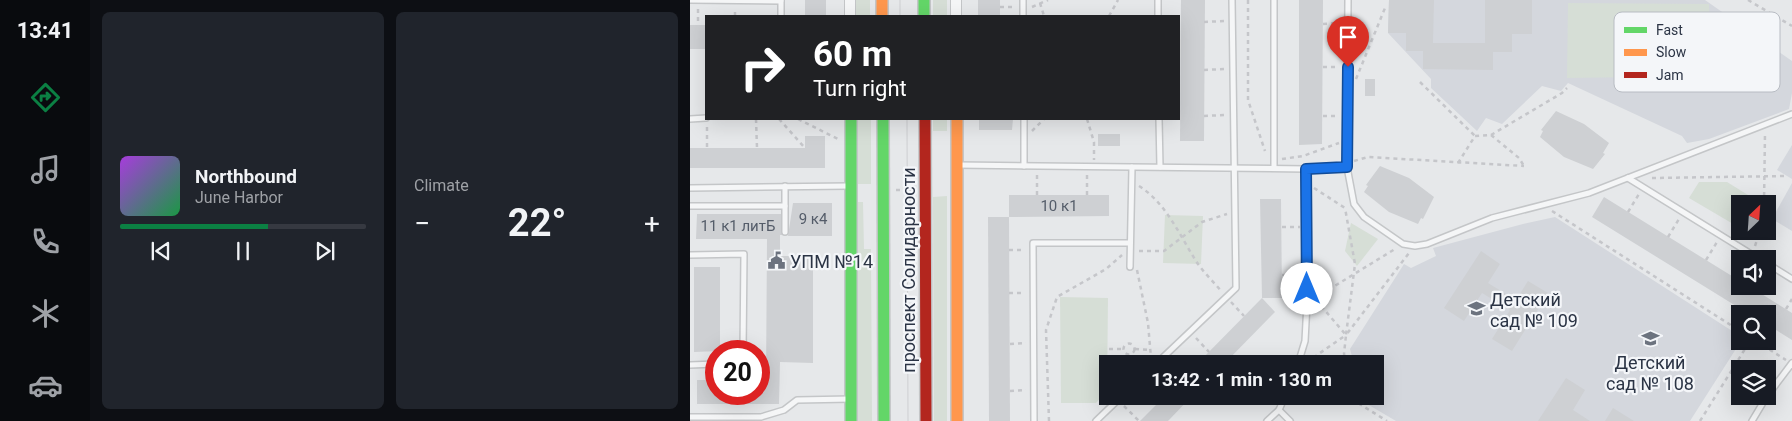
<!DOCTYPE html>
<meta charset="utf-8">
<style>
:root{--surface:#171b24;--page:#20242c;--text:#f1f3f6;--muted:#9ea1a6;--line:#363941;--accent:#0b8043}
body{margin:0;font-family:Roboto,sans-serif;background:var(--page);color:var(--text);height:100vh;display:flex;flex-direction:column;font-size:19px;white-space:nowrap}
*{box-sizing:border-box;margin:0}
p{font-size:16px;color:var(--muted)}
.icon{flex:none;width:28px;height:28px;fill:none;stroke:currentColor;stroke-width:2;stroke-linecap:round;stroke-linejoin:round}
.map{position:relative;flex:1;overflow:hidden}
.sheet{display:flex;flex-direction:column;gap:12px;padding:12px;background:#0d0f14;width:600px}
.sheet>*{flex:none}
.top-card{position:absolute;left:15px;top:15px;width:475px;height:105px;border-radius:0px;box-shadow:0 5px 20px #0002;background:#202124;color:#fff;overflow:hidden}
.needle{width:32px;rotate:25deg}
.controls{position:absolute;left:1041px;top:195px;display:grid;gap:10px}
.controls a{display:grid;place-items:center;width:45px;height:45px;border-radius:0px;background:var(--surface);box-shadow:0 5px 20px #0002;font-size:25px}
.speed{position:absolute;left:15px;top:340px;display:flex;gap:10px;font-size:25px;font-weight:700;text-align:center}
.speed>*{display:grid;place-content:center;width:65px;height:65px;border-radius:50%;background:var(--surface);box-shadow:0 5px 20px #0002;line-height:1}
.speed .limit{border:8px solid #d22;background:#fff;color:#111}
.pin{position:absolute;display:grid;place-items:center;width:42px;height:42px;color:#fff;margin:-51px -21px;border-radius:50% 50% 50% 0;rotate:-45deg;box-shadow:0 0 5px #0007}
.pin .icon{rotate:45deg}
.me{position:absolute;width:55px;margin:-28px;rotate:0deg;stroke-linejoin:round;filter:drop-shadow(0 0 4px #0008)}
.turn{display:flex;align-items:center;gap:18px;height:105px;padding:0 25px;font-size:22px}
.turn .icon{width:65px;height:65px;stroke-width:2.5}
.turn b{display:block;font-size:35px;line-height:42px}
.big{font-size:38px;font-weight:700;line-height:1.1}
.sheet .tile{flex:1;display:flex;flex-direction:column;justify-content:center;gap:8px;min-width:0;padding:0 18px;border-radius:8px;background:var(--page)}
.song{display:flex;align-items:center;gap:15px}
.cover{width:60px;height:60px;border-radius:8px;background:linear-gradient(135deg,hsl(280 70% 55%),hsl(140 70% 35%))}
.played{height:5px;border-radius:2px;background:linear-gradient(90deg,var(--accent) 60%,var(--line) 60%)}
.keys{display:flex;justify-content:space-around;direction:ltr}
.heat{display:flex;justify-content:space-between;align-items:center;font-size:28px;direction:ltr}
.sheet .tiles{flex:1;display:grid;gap:12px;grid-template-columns:repeat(2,1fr)}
.trip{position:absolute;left:409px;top:355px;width:285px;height:50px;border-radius:0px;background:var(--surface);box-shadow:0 5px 20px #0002;font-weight:700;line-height:50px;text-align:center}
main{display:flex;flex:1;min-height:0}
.menu{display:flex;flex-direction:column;width:90px;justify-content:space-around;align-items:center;background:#090b0e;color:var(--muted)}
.menu .icon{width:35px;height:35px}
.menu .selected{color:var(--accent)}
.menu b{font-size:22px;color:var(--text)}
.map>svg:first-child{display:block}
.built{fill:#d4d7dd}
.green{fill:#d6ded6}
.building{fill:#ced0d3}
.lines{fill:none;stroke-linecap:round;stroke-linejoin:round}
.lane-casing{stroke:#c4c6c8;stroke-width:8}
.street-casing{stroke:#c4c6c8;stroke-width:12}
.fast-casing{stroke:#c4c6c8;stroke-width:14}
.slow-casing{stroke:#c4c6c8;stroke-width:14}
.jam-casing{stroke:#c4c6c8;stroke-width:14}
.path{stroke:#c5c6ca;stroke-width:2.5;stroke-dasharray:4 4;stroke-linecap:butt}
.lane{stroke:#f5f6f7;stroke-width:5}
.street{stroke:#f5f6f7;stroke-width:10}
.fast{stroke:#63d668;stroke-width:11}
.slow{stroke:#ff974d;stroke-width:11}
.jam{stroke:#b3261e;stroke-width:11}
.tram{stroke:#cecfd2;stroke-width:1}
.route-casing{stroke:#114b97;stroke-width:12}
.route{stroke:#1a73e8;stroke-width:9}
.labels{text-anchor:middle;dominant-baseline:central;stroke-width:4.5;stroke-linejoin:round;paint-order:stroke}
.number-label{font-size:15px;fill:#545c69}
.poi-label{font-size:18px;fill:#2b3445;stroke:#f4f6f9;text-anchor:start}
.street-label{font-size:18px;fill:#2b3445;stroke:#f4f6f9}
.key{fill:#f4f6f9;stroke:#b8bcc3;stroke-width:1}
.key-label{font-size:14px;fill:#2b3445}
</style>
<main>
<nav class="menu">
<b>13:41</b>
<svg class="icon selected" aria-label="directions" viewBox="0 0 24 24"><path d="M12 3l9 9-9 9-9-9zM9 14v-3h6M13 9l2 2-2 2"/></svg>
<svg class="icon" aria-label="music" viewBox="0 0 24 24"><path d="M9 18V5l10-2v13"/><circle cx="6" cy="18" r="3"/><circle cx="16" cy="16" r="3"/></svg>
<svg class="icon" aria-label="phone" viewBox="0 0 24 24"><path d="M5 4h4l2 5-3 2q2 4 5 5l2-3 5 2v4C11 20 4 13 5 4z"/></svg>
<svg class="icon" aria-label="climate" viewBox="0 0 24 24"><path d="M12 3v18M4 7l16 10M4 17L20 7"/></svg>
<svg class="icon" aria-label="car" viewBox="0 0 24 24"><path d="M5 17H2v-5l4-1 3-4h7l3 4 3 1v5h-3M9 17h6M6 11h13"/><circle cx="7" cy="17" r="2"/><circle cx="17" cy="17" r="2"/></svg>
</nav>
<section class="sheet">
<div class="tiles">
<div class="tile">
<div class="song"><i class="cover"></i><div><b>Northbound</b><p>June Harbor</p></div></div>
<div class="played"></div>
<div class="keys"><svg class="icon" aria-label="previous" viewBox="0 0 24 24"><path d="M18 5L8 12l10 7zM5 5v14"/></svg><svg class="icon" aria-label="pause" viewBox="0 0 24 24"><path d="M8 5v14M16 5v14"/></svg><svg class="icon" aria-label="next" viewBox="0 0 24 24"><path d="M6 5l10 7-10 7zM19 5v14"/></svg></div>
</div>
<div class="tile"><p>Climate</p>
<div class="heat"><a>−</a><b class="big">22°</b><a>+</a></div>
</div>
</div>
</section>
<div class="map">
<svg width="1102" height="421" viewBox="0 0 1102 421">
<rect width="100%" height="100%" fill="#e6e8ea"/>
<g class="built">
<path d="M699,0H1015L1102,61V93L1099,109L1019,139L997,143L992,136L878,83L871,91L852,86L812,124L796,118L787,131L741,88V79L698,33Z"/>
<path d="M1102,145V179L1087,170Z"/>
<path d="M1102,183V231L1082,219Z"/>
<path d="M865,217L1050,336L1051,341L1000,421H706L672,401L671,396H685V364H664L660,349L714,264L721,268L746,256L743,248L833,224Z"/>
</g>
<g class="green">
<rect x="166" y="0" width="14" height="16"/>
<rect x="243" y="0" width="14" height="16"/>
<path d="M878,3L1019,4L1021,76L877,78Z"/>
<rect x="166" y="119" width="15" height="65"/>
<rect x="243" y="119" width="14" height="12"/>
<path d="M1009,182H1037L1071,203L1050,204V228L999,198Z"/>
<path d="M257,196V421H244L243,197Z"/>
<path d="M166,202H173L174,249H181L182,421H167Z"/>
<path d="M475,215L513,216L511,264L473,263Z"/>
<path d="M661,223L688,239L667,266L655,251Z"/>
<path d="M370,297L418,298L417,390L406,403H371Z"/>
</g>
<g class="building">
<rect x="115" y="0" width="21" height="16"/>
<rect x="288" y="0" width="22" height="16"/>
<path d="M491,0H515L514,141H490Z"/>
<path d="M609,0H633L632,144L609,145Z"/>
<path d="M699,0H744L743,43H795V0H842V34H822V52H803V70L733,69V51H716V33H698Z"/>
<rect x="0" y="25" width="16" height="24"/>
<rect x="675" y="79" width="10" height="17"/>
<path d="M866,111L894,124L919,143L913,153L915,154L903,169L874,157L850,137L853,131L851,130Z"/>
<path d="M289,119H323L322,130H289Z"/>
<rect x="408" y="134" width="22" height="12"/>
<path d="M115,136H135V168H0V148H115Z"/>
<path d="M690,166L719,178L744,197L733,219L731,218L728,224L699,212L674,192L678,186L676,185Z"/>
<path d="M319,195H419V216L319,217Z"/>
<path d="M914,197L1050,281V286H1059L1102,313V340L1078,325V314H1059L902,217Z"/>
<path d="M570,199H591L592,298H572Z"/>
<path d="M103,203H142V236H98Z"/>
<path d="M7,214H91L92,235H90V256H123V363L90,362L89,404H7V380H26V394H69V380H76L77,239H6Z"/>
<path d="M298,217H319L320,421H299Z"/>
<path d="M791,251L810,264L798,283L826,300L838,281L858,293L822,351L802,339L820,310L792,293L774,321L754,308Z"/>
<path d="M4,267H30V351L4,352Z"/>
<path d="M572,298L585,312L534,364H507Z"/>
<path d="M876,378L895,390L883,410L900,421H848Z"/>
<path d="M475,396H502L478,421H450Z"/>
<path d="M923,408L944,421H915Z"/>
</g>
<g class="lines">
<defs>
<g id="lane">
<path d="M0,0L91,1"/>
<path d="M333,0V16"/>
<path d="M468,0V16"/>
<path d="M91,16V0"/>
<path d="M0,119L16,118"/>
<path d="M334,119V166"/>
<path d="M469,119L470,167"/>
<path d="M267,165L617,169L657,167L658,0"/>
<path d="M657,167L664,204L674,217L713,244L725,246L737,244L802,218L899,193L1102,114"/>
<path d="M584,168V0"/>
<path d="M938,178L1069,259"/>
<path d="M0,188L159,186"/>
<path d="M0,206H95"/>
<path d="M95,232V186"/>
<path d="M0,255L54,254L53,351"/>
<path d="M1078,264L1102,279"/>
<path d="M440,267L442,167"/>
<path d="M466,364L546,288L542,0"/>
<path d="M608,364L615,341L617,303V169"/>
<path d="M0,365L26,364"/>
<path d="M1078,395L1102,363"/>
<path d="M589,410L600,421"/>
<path d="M0,417H71L94,410L107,400L161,399"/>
<path d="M344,421L343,243H440"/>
<path d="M406,421L432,396"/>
<path d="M577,421L589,410L595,396"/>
<path d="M1062,421L1077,396"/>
</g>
<g id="street">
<path d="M160,0V16"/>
<path d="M266,0V16"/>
</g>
<g id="fast">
<path d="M234,0V16"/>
<path d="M161,119V421"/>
<path d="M193,119L194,421"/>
</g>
<g id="slow">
<path d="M192,0V16"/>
<path d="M267,119V421"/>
</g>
<path id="jam" d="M235,119L236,421"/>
</defs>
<use href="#lane" class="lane-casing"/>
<use href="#street" class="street-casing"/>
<use href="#fast" class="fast-casing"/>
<use href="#slow" class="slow-casing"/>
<use href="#jam" class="jam-casing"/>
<g class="path">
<path d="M558,0V100L575,151"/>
<path d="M1058,0L1102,26"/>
<path d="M350,3L354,16"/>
<path d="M310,7H324"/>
<path d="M342,7L358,0"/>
<path d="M8,9V25"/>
<path d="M45,16V8"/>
<path d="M419,16L428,0"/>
<path d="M514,22L535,21"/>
<path d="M633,24L651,23"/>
<path d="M633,67H649"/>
<path d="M514,70L535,69"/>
<path d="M666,79L695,8"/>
<path d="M730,82L785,136"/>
<path d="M514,116L535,115"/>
<path d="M633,116H649"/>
<path d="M66,119L67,148"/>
<path d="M89,119L115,148"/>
<path d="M108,119L148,139"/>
<path d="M397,119L404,142V160"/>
<path d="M17,127V148"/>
<path d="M342,131L354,119"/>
<path d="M801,135L872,93L877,88"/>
<path d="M592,159L613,156L649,143"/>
<path d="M664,161L678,157L834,166"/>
<path d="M768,163L785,136L801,135L829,158L834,166"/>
<path d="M962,178L1097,176"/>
<path d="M449,186C476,203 489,234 506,261C513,272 523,281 531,291"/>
<path d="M624,188L655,208"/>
<path d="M206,190H221"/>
<path d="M220,190V279"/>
<path d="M347,195V174"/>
<path d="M397,195V174"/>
<path d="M1074,204L1075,133"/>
<path d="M862,211L1050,331"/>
<path d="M938,212L949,194"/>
<path d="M592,227H610"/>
<path d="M978,237L989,219"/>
<path d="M1065,246L1070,231"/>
<path d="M319,250H335"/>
<path d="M449,251H474L512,222L537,214"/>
<path d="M1016,260L1027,242"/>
<path d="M447,270L458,323L461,358"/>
<path d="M592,275H608"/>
<path d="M319,293H335"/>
<path d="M625,298L705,249"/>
<path d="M626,300L656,335"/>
<path d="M541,302L554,316"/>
<path d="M1096,309L1102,299"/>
<path d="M506,338L519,352"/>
<path d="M1066,341L1096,360"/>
<circle cx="439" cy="349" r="5.5"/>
<path d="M320,344L336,343"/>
<path d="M419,349H434"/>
<path d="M445,349L460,350"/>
<path d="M617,362L656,335L665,264L655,208"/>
<path d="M657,364L654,354L656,335L719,253"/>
<path d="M320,391L336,390"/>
<path d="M666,396L668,403L697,421"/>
<path d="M434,406L449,421"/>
<path d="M359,421L356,330L367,297L416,269L432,255"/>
<path d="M1010,421L1060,341"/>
</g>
<use href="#lane" class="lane"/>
<use href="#street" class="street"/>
<use href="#fast" class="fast"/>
<use href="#slow" class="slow"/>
<use href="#jam" class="jam"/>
<g class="tram">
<path d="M210,0V16"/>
<path d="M217,119L218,421"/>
</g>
</g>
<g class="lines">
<defs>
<path id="route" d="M617,289L616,169L657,167L658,67"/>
</defs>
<use href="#route" class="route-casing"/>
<use href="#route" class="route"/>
</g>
<defs>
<symbol id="civic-bare" viewBox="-9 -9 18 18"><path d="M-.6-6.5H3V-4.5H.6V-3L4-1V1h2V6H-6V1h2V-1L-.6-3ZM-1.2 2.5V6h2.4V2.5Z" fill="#6c737f" stroke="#f4f6f9" stroke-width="2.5" paint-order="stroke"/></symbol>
<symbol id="school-bare" viewBox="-9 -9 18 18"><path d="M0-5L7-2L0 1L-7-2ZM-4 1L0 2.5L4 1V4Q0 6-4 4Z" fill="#6c737f" stroke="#f4f6f9" stroke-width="2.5" paint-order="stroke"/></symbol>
</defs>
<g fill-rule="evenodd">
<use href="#civic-bare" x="74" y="248" width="25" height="25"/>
<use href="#school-bare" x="774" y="296" width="25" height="25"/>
<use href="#school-bare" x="948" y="326" width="25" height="25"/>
</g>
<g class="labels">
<g class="number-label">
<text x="369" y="206">10 к1</text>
<text x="123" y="219">9 к4</text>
<text x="48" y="226">11 к1 литБ</text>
</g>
<g class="poi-label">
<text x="100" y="261">УПМ №14</text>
<text x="800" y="299">Детский<tspan x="800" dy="21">сад № 109</tspan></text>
<text x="960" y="362" text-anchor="middle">Детский<tspan x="960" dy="21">сад № 108</tspan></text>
</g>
<g class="street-label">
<text transform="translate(218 270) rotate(-90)">проспект Солидарности</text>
</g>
</g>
<rect x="924" y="12" width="166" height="80" rx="8" class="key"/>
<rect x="934" y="27" width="23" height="6" fill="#63d668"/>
<rect x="934" y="49" width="23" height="7" fill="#ff974d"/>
<rect x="934" y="72" width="23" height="6" fill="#b3261e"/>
<g class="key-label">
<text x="966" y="35">Fast</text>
<text x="966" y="57">Slow</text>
<text x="966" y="80">Jam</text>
</g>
</svg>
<div class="controls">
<a><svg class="needle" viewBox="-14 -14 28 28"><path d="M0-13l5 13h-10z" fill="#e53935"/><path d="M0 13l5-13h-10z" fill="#9ea1a6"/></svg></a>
<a><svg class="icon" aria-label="sound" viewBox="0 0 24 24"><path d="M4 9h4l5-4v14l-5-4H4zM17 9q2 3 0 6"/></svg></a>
<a><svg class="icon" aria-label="search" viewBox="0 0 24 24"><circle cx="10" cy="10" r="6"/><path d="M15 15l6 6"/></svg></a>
<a><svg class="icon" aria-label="layers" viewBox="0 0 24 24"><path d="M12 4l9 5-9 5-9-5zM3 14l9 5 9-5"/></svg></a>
</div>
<div class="speed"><div class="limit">20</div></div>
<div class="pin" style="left:658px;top:67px;background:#d93025"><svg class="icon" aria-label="arrive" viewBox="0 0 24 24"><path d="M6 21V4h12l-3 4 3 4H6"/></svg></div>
<svg class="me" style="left:617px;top:289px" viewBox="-20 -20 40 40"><circle r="19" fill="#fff"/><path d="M0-13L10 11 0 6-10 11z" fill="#1a73e8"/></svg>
<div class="trip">13:42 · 1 min · 130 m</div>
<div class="top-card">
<div class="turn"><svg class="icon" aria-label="right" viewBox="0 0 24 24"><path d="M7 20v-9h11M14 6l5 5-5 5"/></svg><div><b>60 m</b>Turn right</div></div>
</div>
</div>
</main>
